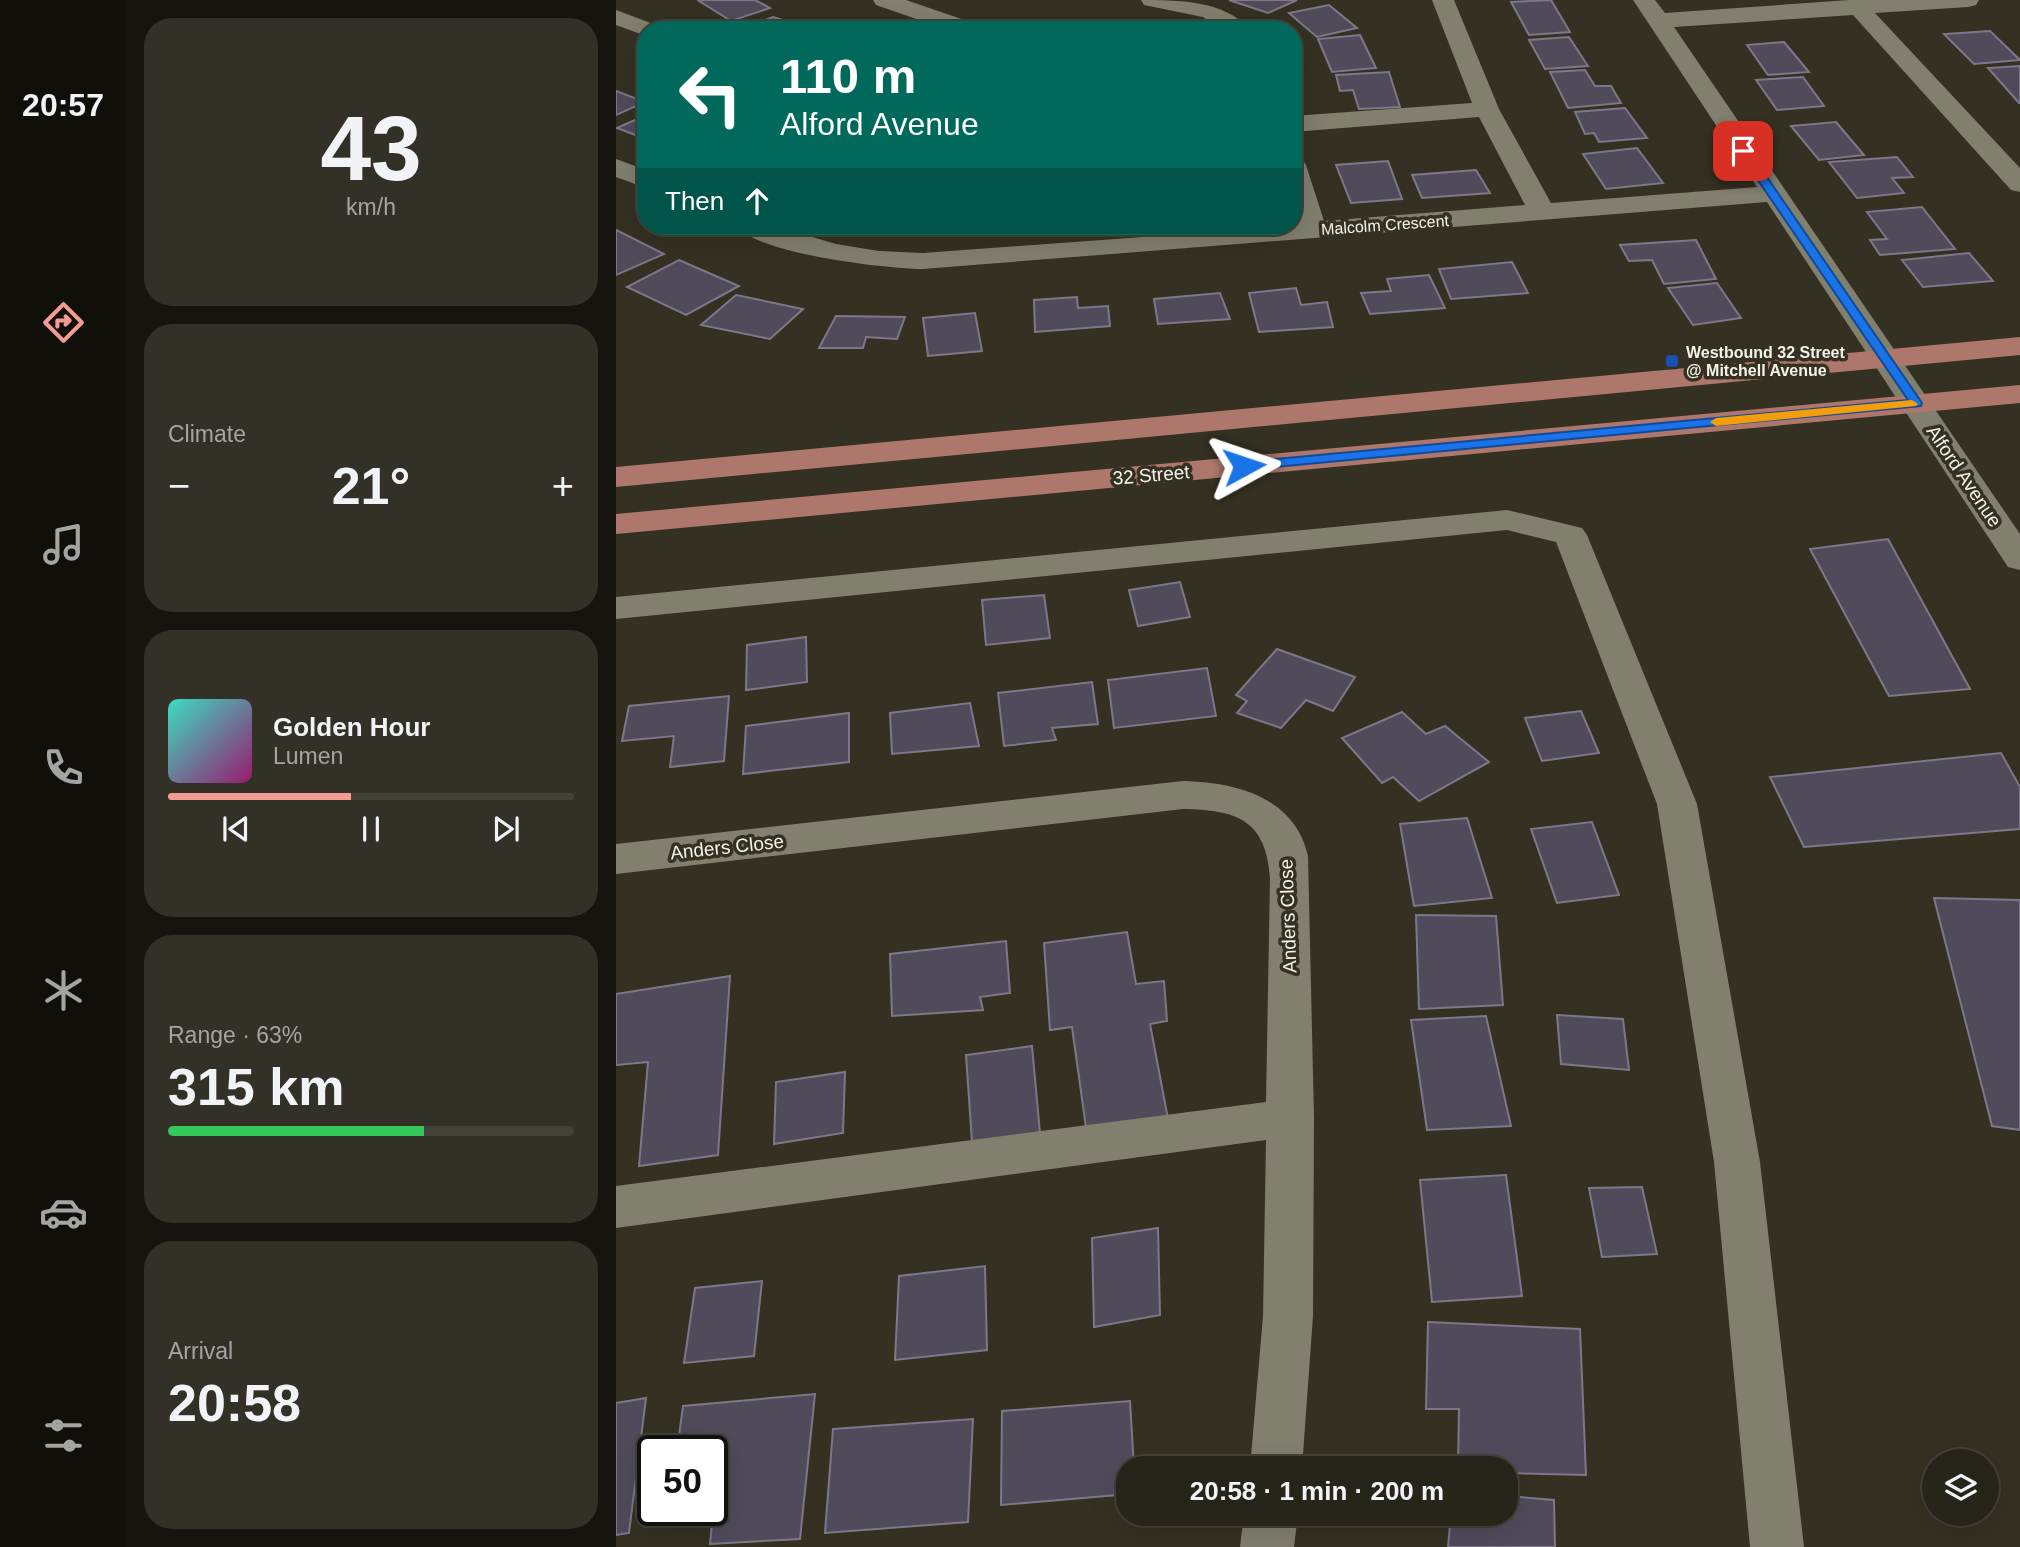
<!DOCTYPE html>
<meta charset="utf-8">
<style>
:root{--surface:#27251a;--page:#333127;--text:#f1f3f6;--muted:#a4a5a2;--line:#434239;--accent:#f59c92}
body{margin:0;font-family:Helvetica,sans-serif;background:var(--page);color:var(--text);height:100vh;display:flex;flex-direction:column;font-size:26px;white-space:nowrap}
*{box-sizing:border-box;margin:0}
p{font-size:23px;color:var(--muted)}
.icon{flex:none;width:38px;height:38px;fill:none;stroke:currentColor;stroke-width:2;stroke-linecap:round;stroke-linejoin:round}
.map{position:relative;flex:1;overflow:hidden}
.side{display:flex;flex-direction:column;gap:18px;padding:18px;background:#15140e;width:490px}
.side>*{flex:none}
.hud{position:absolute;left:21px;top:21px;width:665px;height:214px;border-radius:28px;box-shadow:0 7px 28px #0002,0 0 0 2px var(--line);background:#00695c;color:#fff;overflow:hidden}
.buttons{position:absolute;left:1306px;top:1449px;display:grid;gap:14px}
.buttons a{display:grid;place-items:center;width:77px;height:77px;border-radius:50%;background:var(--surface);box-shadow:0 7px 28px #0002,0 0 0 2px var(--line);font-size:35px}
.speed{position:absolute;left:21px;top:1435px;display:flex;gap:14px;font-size:35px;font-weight:700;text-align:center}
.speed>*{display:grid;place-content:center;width:91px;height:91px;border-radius:50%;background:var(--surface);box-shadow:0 7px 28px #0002,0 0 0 2px var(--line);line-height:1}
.speed .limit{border:4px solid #111;border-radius:10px;background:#fff;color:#111}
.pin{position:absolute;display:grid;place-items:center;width:60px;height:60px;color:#fff;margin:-30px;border-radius:14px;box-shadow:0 4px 10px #0006}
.me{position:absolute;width:77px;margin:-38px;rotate:85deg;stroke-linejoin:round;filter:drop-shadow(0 0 5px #0008)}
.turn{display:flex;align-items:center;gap:24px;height:147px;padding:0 28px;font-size:32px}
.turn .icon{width:91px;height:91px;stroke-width:2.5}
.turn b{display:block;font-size:49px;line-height:60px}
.then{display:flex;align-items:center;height:66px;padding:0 28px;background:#0003;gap:14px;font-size:26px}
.big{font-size:52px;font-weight:600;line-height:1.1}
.side .widget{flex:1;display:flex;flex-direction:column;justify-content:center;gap:10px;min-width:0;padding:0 24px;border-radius:28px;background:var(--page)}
.side .dial{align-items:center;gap:0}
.dial b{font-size:91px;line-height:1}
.song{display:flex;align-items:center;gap:21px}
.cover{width:84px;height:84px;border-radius:10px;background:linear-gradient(135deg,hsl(170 70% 55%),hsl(320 70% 35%))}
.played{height:7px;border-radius:4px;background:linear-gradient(90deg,var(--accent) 45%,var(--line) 45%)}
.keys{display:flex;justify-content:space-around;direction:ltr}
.heat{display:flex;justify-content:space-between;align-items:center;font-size:38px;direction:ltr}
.charge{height:10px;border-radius:5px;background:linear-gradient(90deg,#34c759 63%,var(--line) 0)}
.trip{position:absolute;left:500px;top:1456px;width:402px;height:70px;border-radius:28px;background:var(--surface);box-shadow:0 7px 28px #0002,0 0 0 2px var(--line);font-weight:600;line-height:70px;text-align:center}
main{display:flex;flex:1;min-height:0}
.tabs{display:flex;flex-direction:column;width:126px;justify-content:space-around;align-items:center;background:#100f0a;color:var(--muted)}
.tabs .icon{width:49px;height:49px}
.tabs .selected{color:var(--accent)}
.tabs b{font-size:32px;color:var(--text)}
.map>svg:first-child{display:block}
.building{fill:#4f4b5b;stroke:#7c7889;stroke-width:2}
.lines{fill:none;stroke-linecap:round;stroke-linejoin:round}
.minor{fill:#817f6e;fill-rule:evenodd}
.major{fill:#ae776b;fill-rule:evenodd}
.route{fill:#1a73e8;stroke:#114b97;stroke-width:2}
.slow{fill:#f59e0b}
.transit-dot{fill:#1a4fb4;stroke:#343122;stroke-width:2.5}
.labels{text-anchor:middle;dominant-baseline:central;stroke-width:7;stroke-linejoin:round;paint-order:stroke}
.far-street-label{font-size:16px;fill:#f4f3e9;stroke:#343122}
.far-poi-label{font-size:16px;font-weight:bold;fill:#f4f3e9;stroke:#343122;text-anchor:start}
.street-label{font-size:19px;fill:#f4f3e9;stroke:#343122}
</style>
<main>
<nav class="tabs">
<b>20:57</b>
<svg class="icon selected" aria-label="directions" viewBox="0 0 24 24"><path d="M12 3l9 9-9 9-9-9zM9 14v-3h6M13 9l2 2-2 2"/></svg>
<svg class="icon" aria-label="music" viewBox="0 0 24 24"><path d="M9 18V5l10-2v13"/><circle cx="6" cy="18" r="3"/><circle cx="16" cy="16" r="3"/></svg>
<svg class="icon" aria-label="phone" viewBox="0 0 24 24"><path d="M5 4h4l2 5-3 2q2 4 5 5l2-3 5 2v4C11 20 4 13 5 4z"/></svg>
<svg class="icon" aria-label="climate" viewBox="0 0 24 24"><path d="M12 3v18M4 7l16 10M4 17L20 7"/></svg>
<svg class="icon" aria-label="car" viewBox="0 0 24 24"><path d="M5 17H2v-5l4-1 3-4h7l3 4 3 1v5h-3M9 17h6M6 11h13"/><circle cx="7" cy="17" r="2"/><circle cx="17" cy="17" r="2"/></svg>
<svg class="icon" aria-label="filters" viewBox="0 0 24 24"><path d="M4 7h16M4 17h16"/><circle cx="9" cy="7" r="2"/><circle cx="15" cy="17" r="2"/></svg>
</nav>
<section class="side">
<div class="widget dial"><b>43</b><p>km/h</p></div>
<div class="widget"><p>Climate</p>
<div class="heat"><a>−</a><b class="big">21°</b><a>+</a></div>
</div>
<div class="widget">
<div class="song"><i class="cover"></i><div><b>Golden Hour</b><p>Lumen</p></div></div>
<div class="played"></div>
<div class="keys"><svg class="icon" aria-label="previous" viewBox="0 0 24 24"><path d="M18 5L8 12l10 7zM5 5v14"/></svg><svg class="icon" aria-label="pause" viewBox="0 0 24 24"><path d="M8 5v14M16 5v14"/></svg><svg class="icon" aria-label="next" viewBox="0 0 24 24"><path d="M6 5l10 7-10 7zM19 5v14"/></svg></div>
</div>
<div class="widget"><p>Range · 63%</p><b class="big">315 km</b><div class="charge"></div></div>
<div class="widget"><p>Arrival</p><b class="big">20:58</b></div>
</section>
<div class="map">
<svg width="1404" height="1547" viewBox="0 0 1404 1547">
<rect width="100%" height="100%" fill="#343122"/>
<g class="building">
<path d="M88,0H139L154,8L115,21L83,1Z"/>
<path d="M613,0H681L652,13Z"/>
<path d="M935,0L954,32L913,35L895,2Z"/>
<path d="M713,5L741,28L701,37L673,13Z"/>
<path d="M157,17L198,30H123Z"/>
<path d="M1374,31L1404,60L1358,64L1328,34Z"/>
<path d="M744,35L760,68L716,72L702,39Z"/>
<path d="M953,37L972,66L929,69L913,40Z"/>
<path d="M1168,42L1193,72L1152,75L1131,45Z"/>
<path d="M1404,66V103H1403L1372,68Z"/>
<path d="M969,70L979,86H995L1005,103L952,108L934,72Z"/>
<path d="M773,72L784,107L743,109L737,90L724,91L720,75Z"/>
<path d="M1187,77L1208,106L1161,110L1140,80Z"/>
<path d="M0,91L29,102L0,115Z"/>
<path d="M1009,108L1031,138L983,142L978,133L969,134L959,112Z"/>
<path d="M30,115V139L1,128Z"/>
<path d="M1220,122L1248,155L1203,160L1175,126Z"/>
<path d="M1021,148L1047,183L990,189L967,154Z"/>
<path d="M1281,157L1297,177L1276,178L1288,193L1241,198L1213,162Z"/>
<path d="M772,161L786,199L735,203L720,165Z"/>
<path d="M860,170L874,193L806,198L796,175Z"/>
<path d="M1306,207L1339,249L1264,255L1254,240L1271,239L1251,212Z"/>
<path d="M271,226H350L349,231L269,234Z"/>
<path d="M370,226H436L437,228L371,232Z"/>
<path d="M0,230L48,254L0,275Z"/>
<path d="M1080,240L1100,279L1048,284L1036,260L1013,261L1004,245Z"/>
<path d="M1353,253L1377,281L1307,287L1286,260Z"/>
<path d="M63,260L123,286L70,315L11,287Z"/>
<path d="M896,262L912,293L835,299L823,269Z"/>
<path d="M813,275L829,308L754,314L745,293L775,291L771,279Z"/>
<path d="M1101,283L1125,318L1077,325L1052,288Z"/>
<path d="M680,288L685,305L711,302L717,327L643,332L633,293Z"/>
<path d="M604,293L614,319L542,324L538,299Z"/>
<path d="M120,295L187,309L154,339L85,325Z"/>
<path d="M461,297L462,308L492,306L494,326L419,332L418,300Z"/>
<path d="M359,313L366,351L312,356L307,318Z"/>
<path d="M220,316L289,317L281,339L250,337L247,348H203Z"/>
<path d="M1272,539L1354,689L1273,696L1194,549Z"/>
<path d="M564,582L574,617L522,626L513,590Z"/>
<path d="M428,595L434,638L370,645L366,600Z"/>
<path d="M190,637L191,682L130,690L131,645Z"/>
<path d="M661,649L739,677L717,711L690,700L665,728L621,713L631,701L620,695Z"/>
<path d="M591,668L600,716L498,728L492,680Z"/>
<path d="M476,682L482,724L436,728L440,740L388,746L382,693Z"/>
<path d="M113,696L108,761L54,767L58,736L6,741L13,706Z"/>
<path d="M354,703L363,746L276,754L274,713Z"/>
<path d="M965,711L983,753L926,761L909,718Z"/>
<path d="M786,712L810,734L829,726L873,762L803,801L777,777L766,783L726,738Z"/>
<path d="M233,713V762L127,774L130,726Z"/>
<path d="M1385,753L1404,787V829L1188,847L1154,777Z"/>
<path d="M851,818L876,898L798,906L784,824Z"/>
<path d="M976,822L1003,895L941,903L915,829Z"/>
<path d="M1318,898L1404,900V1130L1376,1126Z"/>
<path d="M800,915L880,916L887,1005L803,1009Z"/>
<path d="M511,932L520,984L548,981L551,1021L534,1024L553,1124L471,1135L456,1027L434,1030L428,943Z"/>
<path d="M390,941L394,993L364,997L367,1010L276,1016L274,954Z"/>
<path d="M114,976L102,1155L23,1166L32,1062L0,1065V994Z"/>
<path d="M941,1015L1007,1019L1013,1070L945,1064Z"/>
<path d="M870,1016L895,1126L811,1130L795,1020Z"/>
<path d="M416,1046L424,1133L356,1142L350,1055Z"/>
<path d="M229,1072L227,1133L158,1144L160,1082Z"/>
<path d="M890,1175L906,1296L816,1302L804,1180Z"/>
<path d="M1026,1187L1041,1254L986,1257L973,1188Z"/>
<path d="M542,1228L544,1315L478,1327L476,1238Z"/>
<path d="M369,1266L371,1350L279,1360L283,1276Z"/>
<path d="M146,1281L138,1356L68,1363L79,1288Z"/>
<path d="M812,1322L964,1329L970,1475L891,1473V1468H842L843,1409H810Z"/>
<path d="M199,1394L184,1539L94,1544L99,1492H96V1451H61L67,1406Z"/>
<path d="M30,1398L13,1533L0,1535V1403Z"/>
<path d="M514,1401L518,1468H513V1494L385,1505L386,1411Z"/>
<path d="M357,1419L352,1522L209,1533L217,1429Z"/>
<path d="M891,1496L938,1500L939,1547H832L835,1514H891Z"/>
</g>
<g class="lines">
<g class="minor">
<path d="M257,0H290L363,25L366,30H332L260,5Z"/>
<path d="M525,0C559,0 611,0 633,30H606L587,17L528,5Z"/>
<path d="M816,0H838L883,109L935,203L1141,187L1017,0H1039L1049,13L1233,0H1363L1360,5L1352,7L1259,13L1404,168V192L1395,190L1237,15L1058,27L1404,534V570L1392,567L1151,202L307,269C272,269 141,254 121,226H159L220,244L263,251L307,253L677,226L682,223L677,208V157L686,159L690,165L708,221L909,205L863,117L677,132V116L856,103Z"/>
<path d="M0,10L40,25L43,30H30V36L0,25Z"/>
<path d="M0,159L30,170V188L0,177Z"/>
<path d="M891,510L966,528L971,535L1081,804L1144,1162L1188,1547H1134L1098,1162L1041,804L940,542L891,530L0,619V597Z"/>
<path d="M567,781C619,782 679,797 692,856L698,1118L697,1316L686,1468H634L647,1316L650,1140L0,1228V1186L650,1102L654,878C650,819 620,810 567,809L0,874V844Z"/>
<path d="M628,1514H682L678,1547H624Z"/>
</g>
<g class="major">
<path d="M1404,337V355L0,487V467Z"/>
<path d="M1404,385V403L0,534V514Z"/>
</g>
</g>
<path class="route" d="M1124,148H1131L1306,403L1305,406L628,470L621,466L628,462L1292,400L1122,151Z"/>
<path class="slow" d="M1296,400L1302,404L1300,406L1100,426L1094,422L1100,418Z"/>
<rect class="transit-dot" x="1049" y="354" width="14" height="14" rx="3.5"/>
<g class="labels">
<g class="far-street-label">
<text transform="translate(769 225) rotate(-4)">Malcolm Crescent</text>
</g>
<g class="far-poi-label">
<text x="1070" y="352">Westbound 32 Street<tspan x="1070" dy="18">@ Mitchell Avenue</tspan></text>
</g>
<g class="street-label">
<text transform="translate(535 475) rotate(-5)">32 Street</text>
<text transform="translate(1348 476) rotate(56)">Alford Avenue</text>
<text transform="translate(111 847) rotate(-6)">Anders Close</text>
<text transform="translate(672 916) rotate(-92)">Anders Close</text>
</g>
</g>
</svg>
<div class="buttons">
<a><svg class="icon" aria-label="layers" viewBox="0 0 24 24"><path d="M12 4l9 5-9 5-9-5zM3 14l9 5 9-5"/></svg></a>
</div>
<div class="speed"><div class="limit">50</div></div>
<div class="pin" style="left:1127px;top:151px;background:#d93025"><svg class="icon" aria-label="arrive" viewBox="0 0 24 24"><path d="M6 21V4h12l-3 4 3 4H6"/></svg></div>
<svg class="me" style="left:628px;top:466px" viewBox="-20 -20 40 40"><path d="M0-17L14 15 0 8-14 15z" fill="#1a73e8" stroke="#fff" stroke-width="4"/></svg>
<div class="trip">20:58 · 1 min · 200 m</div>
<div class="hud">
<div class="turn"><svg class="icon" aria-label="left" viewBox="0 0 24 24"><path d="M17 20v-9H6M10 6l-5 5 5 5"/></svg><div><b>110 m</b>Alford Avenue</div></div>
<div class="then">Then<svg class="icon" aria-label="ahead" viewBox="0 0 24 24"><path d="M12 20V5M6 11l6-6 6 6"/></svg></div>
</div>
</div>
</main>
